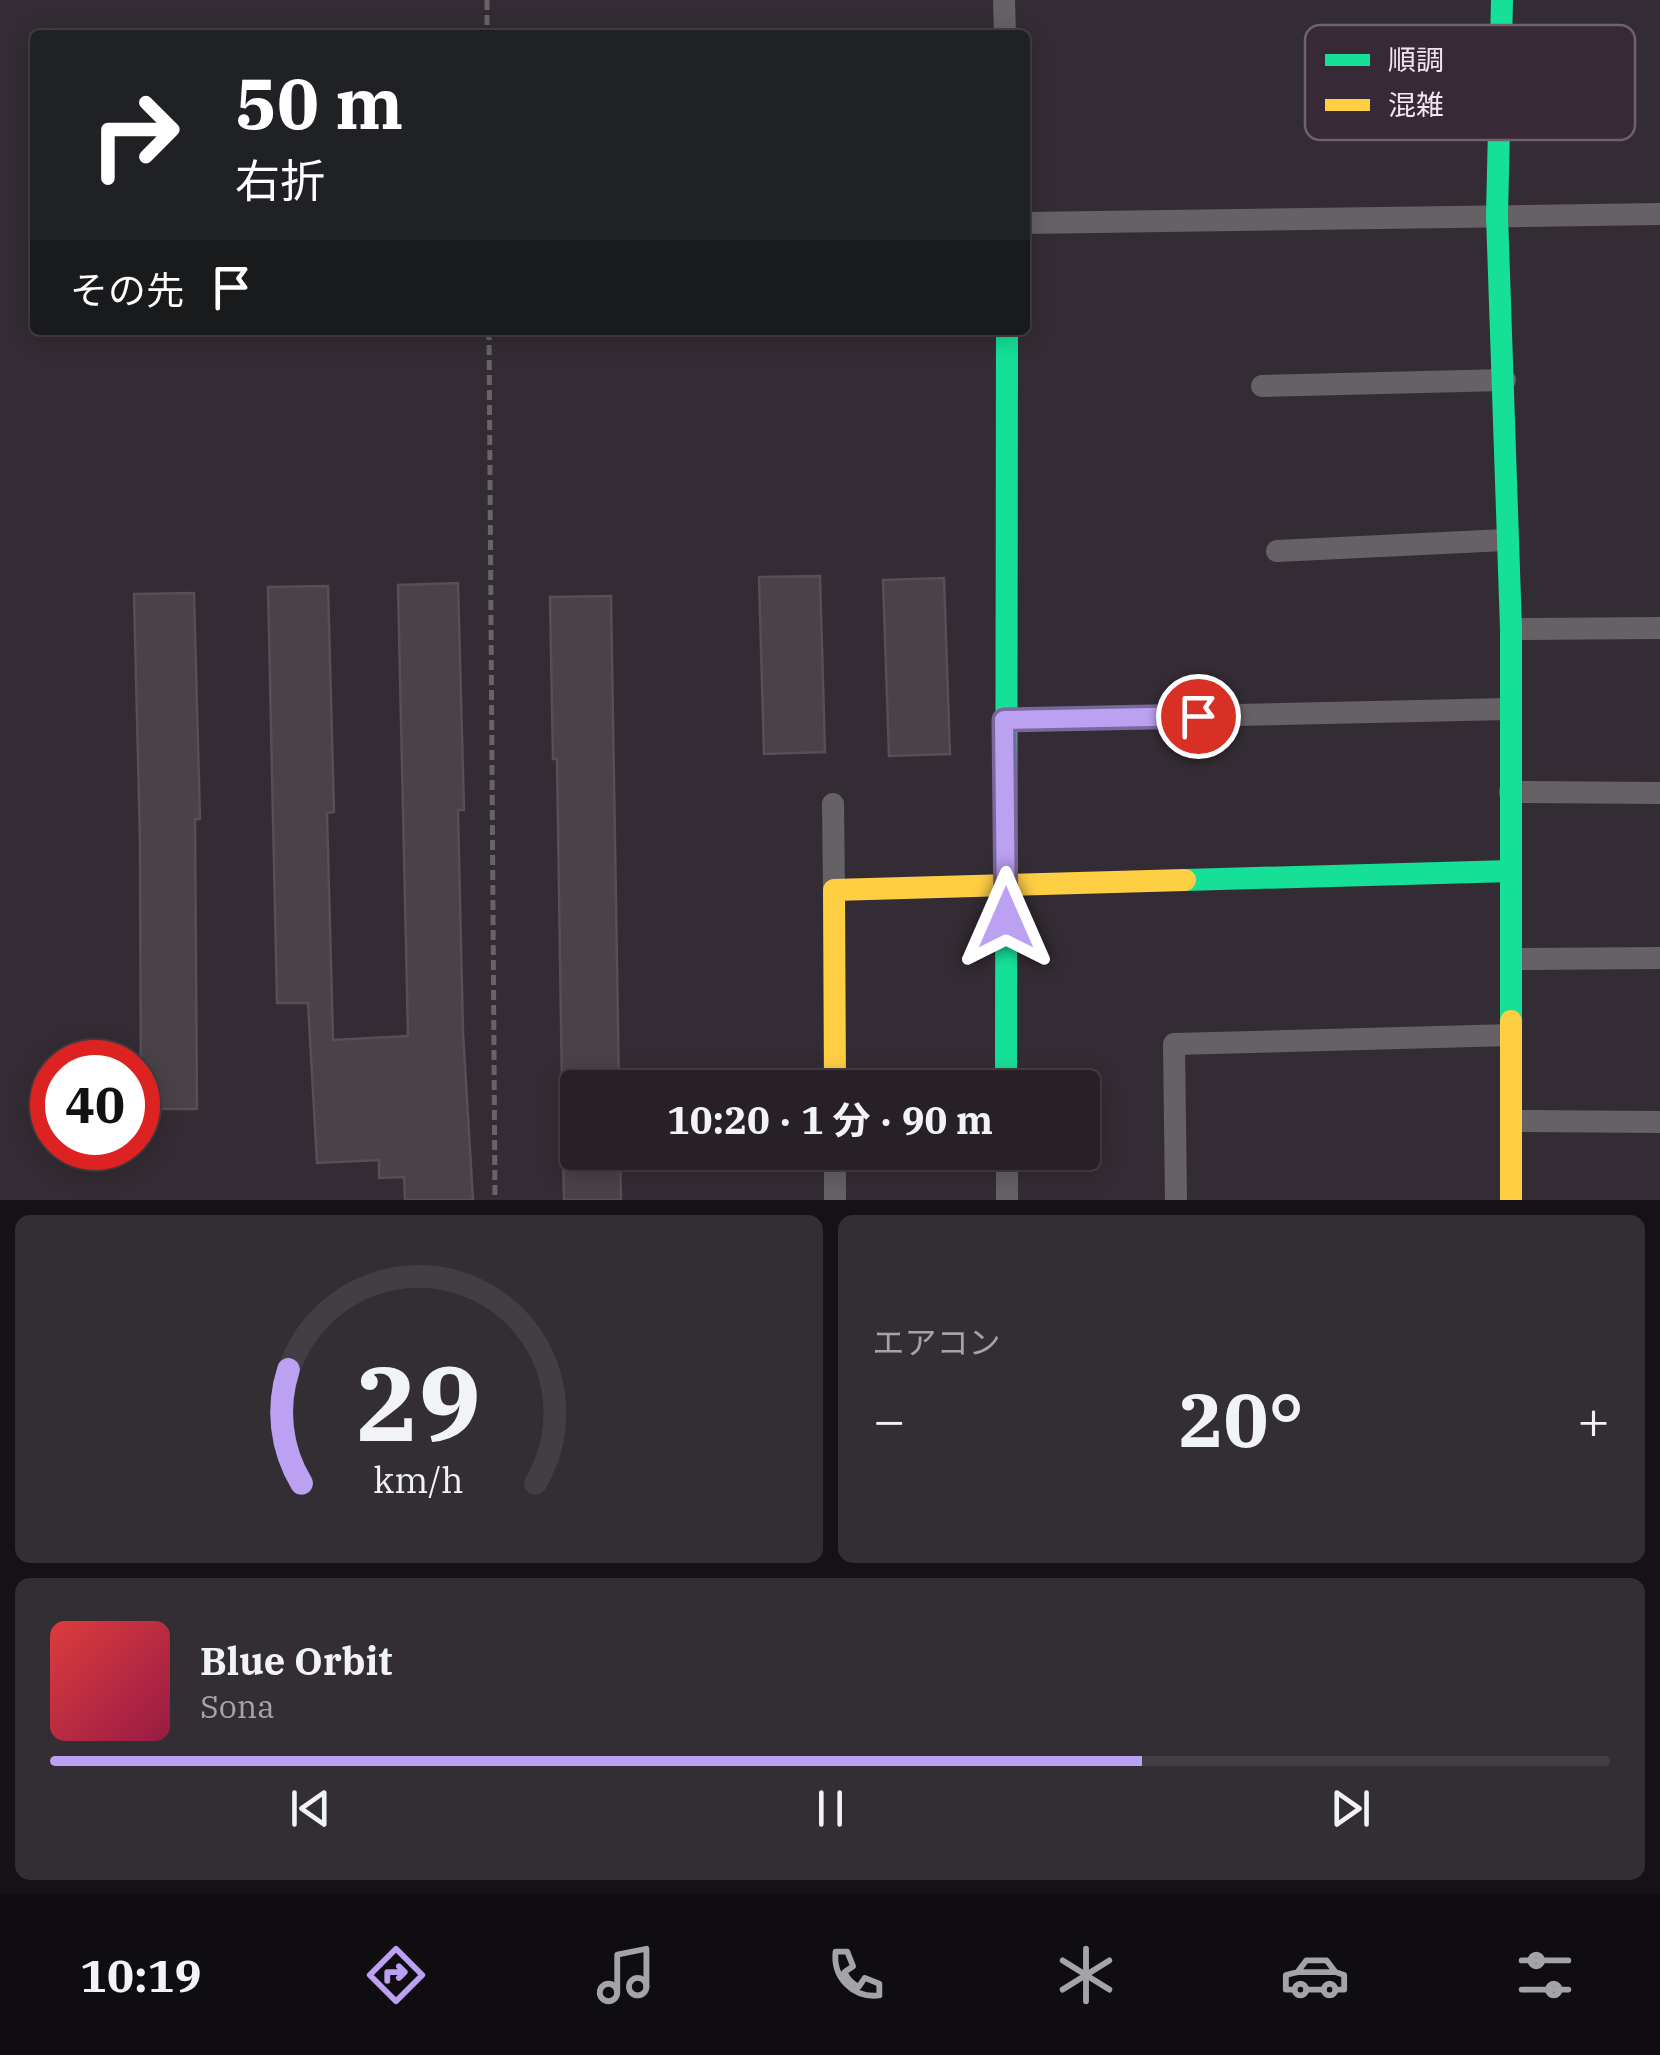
<!DOCTYPE html>
<html lang="ja">
<meta charset="utf-8">
<style>
:root{--surface:#272127;--page:#332e33;--text:#f1f3f6;--muted:#a4a3a7;--line:#433e44;--accent:#bca0f2}
body{margin:0;font-family:"IBM Plex Serif","Noto Sans JP",serif;background:var(--page);color:var(--text);height:100vh;display:flex;flex-direction:column;font-size:38px;white-space:nowrap}
*{box-sizing:border-box;margin:0}
p{font-size:32px;color:var(--muted)}
.icon{flex:none;width:55px;height:55px;fill:none;stroke:currentColor;stroke-width:2;stroke-linecap:round;stroke-linejoin:round}
.map{position:relative;height:1200px;overflow:hidden}
.details{display:flex;flex-direction:column;gap:15px;padding:15px;background:#151215;flex:1}
.details>*{flex:none}
.hud{position:absolute;left:30px;top:30px;width:1000px;height:305px;border-radius:10px;box-shadow:0 5px 25px #0003,0 0 0 2px var(--line);background:#202124;color:#fff;overflow:hidden}
.speed{position:absolute;left:30px;top:1040px;display:flex;gap:20px;font-size:50px;font-weight:700;text-align:center}
.speed>*{display:grid;place-content:center;width:130px;height:130px;border-radius:50%;background:var(--surface);box-shadow:0 5px 25px #0003,0 0 0 2px var(--line);line-height:1}
.speed .limit{border:15px solid #d22;background:#fff;color:#111}
.pin{position:absolute;display:grid;place-items:center;width:85px;height:85px;color:#fff;margin:-42px;border:5px solid #fff;border-radius:50%;box-shadow:0 2px 10px #0007}
.me{position:absolute;width:110px;margin:-55px;rotate:0deg;stroke-linejoin:round;filter:drop-shadow(0 0 8px #0008)}
.turn{display:flex;align-items:center;gap:35px;height:210px;padding:0 40px;font-size:45px}
.turn .icon{width:130px;height:130px;stroke-width:2.5}
.turn b{display:block;font-size:70px;line-height:85px}
.then{display:flex;align-items:center;height:95px;padding:0 40px;background:#0003;gap:20px;font-size:38px}
.big{font-size:75px;font-weight:700;line-height:1.1}
.details .tile{flex:1;display:flex;flex-direction:column;justify-content:center;gap:15px;min-width:0;padding:0 35px;border-radius:15px;background:var(--page)}
.details .dial{align-items:center;gap:0}
.dial svg{height:260px;overflow:visible;fill:none;stroke:var(--line);stroke-width:7;stroke-linecap:round;text-anchor:middle}
.dial text{fill:var(--text);stroke:none}
.song{display:flex;align-items:center;gap:30px}
.cover{width:120px;height:120px;border-radius:15px;background:linear-gradient(135deg,hsl(0 70% 55%),hsl(340 70% 35%))}
.played{height:10px;border-radius:5px;background:linear-gradient(90deg,var(--accent) 70%,var(--line) 70%)}
.keys{display:flex;justify-content:space-around;direction:ltr}
.heat{display:flex;justify-content:space-between;align-items:center;font-size:55px;direction:ltr}
.details .tiles{flex:1;display:grid;gap:15px;grid-template-columns:1fr 1fr}
.tile:last-child{grid-column:span 2}
.trip{position:absolute;left:560px;top:1070px;width:540px;height:100px;border-radius:10px;background:var(--surface);box-shadow:0 5px 25px #0003,0 0 0 2px var(--line);font-weight:700;line-height:100px;text-align:center}
.menu{display:flex;height:160px;justify-content:space-around;align-items:center;background:#100d10;color:var(--muted)}
.menu .icon{width:70px;height:70px}
.menu .active{color:var(--accent)}
.menu b{font-size:45px;color:var(--text)}
.map>svg:first-child{display:block}
.building{fill:#494249;stroke:#564f56;stroke-width:2.5}
.lines{fill:none;stroke-linecap:round;stroke-linejoin:round}
.path{stroke:#676367;stroke-width:5;stroke-dasharray:10 5;stroke-linecap:butt}
.street{stroke:#656165;stroke-width:22}
.fast{stroke:#16e098;stroke-width:22}
.slow{stroke:#ffcf43;stroke-width:22}
.route-casing{stroke:#7a689d;stroke-width:25}
.route{stroke:#bca0f2;stroke-width:18}
.key{fill:#382937;stroke:#6f626e;stroke-width:2.5}
.key-label{font-size:28px;fill:#f0e6ef}
</style>
<div class="map">
<svg width="1660" height="1200" viewBox="0 0 1660 1200">
<rect width="100%" height="100%" fill="#342c34"/>
<g class="building">
<path d="M820,576L825,752L764,754L759,577Z"/>
<path d="M944,578L950,754L889,756L883,580Z"/>
<path d="M458,583L464,810H458L463,1033L473,1200H405L404,1177L379,1178V1160L317,1163L308,1003H277L268,587L328,586L334,812L327,813L333,1040L408,1036L398,585Z"/>
<path d="M194,593L200,819H195L197,1109H141L140,842L134,594Z"/>
<path d="M611,596L619,1088H562L557,759H553L550,597Z"/>
<path d="M563,1152H620L621,1200H564Z"/>
</g>
<g class="lines">
<g class="path">
<path d="M487,0V35"/>
<path d="M489,330L495,1200"/>
</g>
<g class="street">
<path d="M1004,0L1005,35"/>
<path d="M1025,223L1660,214"/>
<path d="M1262,386L1505,380"/>
<path d="M1277,551L1505,540"/>
<path d="M1511,629L1660,628"/>
<path d="M1004,720L1508,709"/>
<path d="M1510,792L1660,793"/>
<path d="M833,804L834,890"/>
<path d="M1511,959L1660,958"/>
<path d="M1511,1121L1660,1122"/>
<path d="M835,1152V1200"/>
<path d="M1007,1152V1200"/>
<path d="M1176,1200L1174,1044L1511,1035"/>
</g>
<g class="fast">
<path d="M1502,0L1497,215L1511,629V1021"/>
<path d="M1185,880L1511,871"/>
<path d="M1006,1088L1007,330"/>
</g>
<g class="slow">
<path d="M1511,1021V1200"/>
<path d="M835,1088L834,890L1185,880"/>
</g>
</g>
<g class="lines">
<defs>
<path id="route" d="M1006,918L1004,720L1198,716"/>
</defs>
<use href="#route" class="route-casing"/>
<use href="#route" class="route"/>
</g>
<rect x="1305" y="25" width="330" height="115" rx="15" class="key"/>
<rect x="1325" y="54" width="45" height="12" fill="#16e098"/>
<rect x="1325" y="99" width="45" height="12" fill="#ffcf43"/>
<g class="key-label">
<text x="1388" y="70">順調</text>
<text x="1388" y="115">混雑</text>
</g>
</svg>
<div class="speed"><div class="limit">40</div></div>
<div class="pin" style="left:1198px;top:716px;background:#d93025"><svg class="icon" aria-label="arrive" viewBox="0 0 24 24"><path d="M6 21V4h12l-3 4 3 4H6"/></svg></div>
<svg class="me" style="left:1006px;top:918px" viewBox="-20 -20 40 40"><path d="M0-17L14 15 0 8-14 15z" fill="#bca0f2" stroke="#fff" stroke-width="4"/></svg>
<div class="trip">10:20 · 1 分 · 90 m</div>
<div class="hud">
<div class="turn"><svg class="icon" aria-label="right" viewBox="0 0 24 24"><path d="M7 20v-9h11M14 6l5 5-5 5"/></svg><div><b>50 m</b>右折</div></div>
<div class="then">その先<svg class="icon" aria-label="arrive" viewBox="0 0 24 24"><path d="M6 21V4h12l-3 4 3 4H6"/></svg></div>
</div>
</div>
<section class="details">
<div class="tiles">
<div class="tile dial"><svg viewBox="0 0 100 80">
<path d="M14 69A42 42 0 1 1 86 69"/>
<path d="M14 69A42 42 0 0 1 10 34" stroke="#bca0f2"/>
<text x="50" y="56" font-size="32" font-weight="700">29</text>
<text x="50" y="72" font-size="11">km/h</text>
</svg></div>
<div class="tile"><p>エアコン</p>
<div class="heat"><a>−</a><b class="big">20°</b><a>+</a></div>
</div>
<div class="tile">
<div class="song"><i class="cover"></i><div><b>Blue Orbit</b><p>Sona</p></div></div>
<div class="played"></div>
<div class="keys"><svg class="icon" aria-label="previous" viewBox="0 0 24 24"><path d="M18 5L8 12l10 7zM5 5v14"/></svg><svg class="icon" aria-label="pause" viewBox="0 0 24 24"><path d="M8 5v14M16 5v14"/></svg><svg class="icon" aria-label="next" viewBox="0 0 24 24"><path d="M6 5l10 7-10 7zM19 5v14"/></svg></div>
</div>
</div>
</section>
<nav class="menu">
<b>10:19</b>
<svg class="icon active" aria-label="directions" viewBox="0 0 24 24"><path d="M12 3l9 9-9 9-9-9zM9 14v-3h6M13 9l2 2-2 2"/></svg>
<svg class="icon" aria-label="music" viewBox="0 0 24 24"><path d="M9 18V5l10-2v13"/><circle cx="6" cy="18" r="3"/><circle cx="16" cy="16" r="3"/></svg>
<svg class="icon" aria-label="phone" viewBox="0 0 24 24"><path d="M5 4h4l2 5-3 2q2 4 5 5l2-3 5 2v4C11 20 4 13 5 4z"/></svg>
<svg class="icon" aria-label="climate" viewBox="0 0 24 24"><path d="M12 3v18M4 7l16 10M4 17L20 7"/></svg>
<svg class="icon" aria-label="car" viewBox="0 0 24 24"><path d="M5 17H2v-5l4-1 3-4h7l3 4 3 1v5h-3M9 17h6M6 11h13"/><circle cx="7" cy="17" r="2"/><circle cx="17" cy="17" r="2"/></svg>
<svg class="icon" aria-label="filters" viewBox="0 0 24 24"><path d="M4 7h16M4 17h16"/><circle cx="9" cy="7" r="2"/><circle cx="15" cy="17" r="2"/></svg>
</nav>
